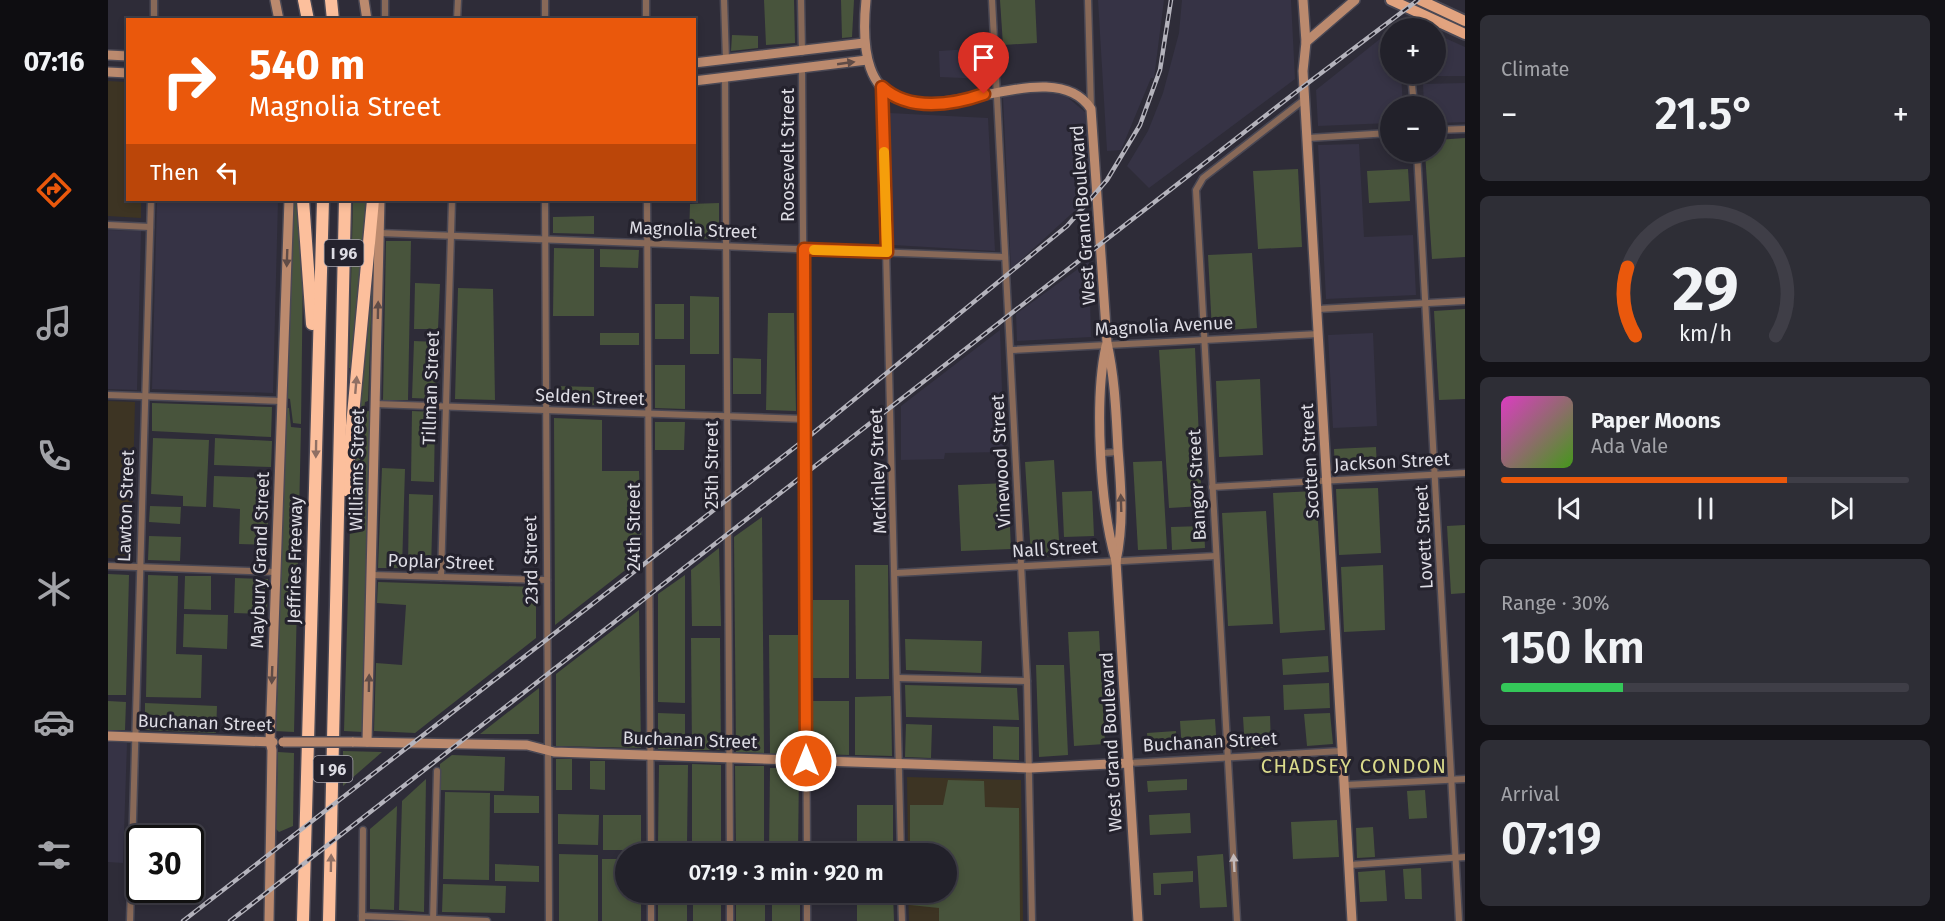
<!DOCTYPE html>
<meta charset="utf-8">
<style>
:root{--surface:#22212a;--page:#2e2e36;--text:#f1f3f6;--muted:#a2a3a8;--line:#3f3e47;--accent:#ea580c}
body{margin:0;font-family:"Fira Sans",sans-serif;background:var(--page);color:var(--text);height:100vh;display:flex;flex-direction:column;font-size:22px;white-space:nowrap}
*{box-sizing:border-box;margin:0}
p{font-size:20px;color:var(--muted)}
.icon{flex:none;width:33px;height:33px;fill:none;stroke:currentColor;stroke-width:2;stroke-linecap:round;stroke-linejoin:round}
.map{position:relative;flex:1;overflow:hidden}
.sheet{display:flex;flex-direction:column;gap:15px;padding:15px;background:#131217;width:480px}
.sheet>*{flex:none}
.banner{position:absolute;left:18px;top:18px;width:570px;height:183px;border-radius:0px;box-shadow:0 3px 9px #0003,0 0 0 2px var(--line);background:#ea580c;color:#fff;overflow:hidden}
.fabs{position:absolute;left:1272px;top:18px;display:grid;gap:12px}
.fabs a{display:grid;place-items:center;width:66px;height:66px;border-radius:50%;background:var(--surface);box-shadow:0 3px 9px #0003,0 0 0 2px var(--line);font-size:30px}
.speed{position:absolute;left:18px;top:825px;display:flex;gap:12px;font-size:30px;font-weight:700;text-align:center}
.speed>*{display:grid;place-content:center;width:78px;height:78px;border-radius:50%;background:var(--surface);box-shadow:0 3px 9px #0003,0 0 0 2px var(--line);line-height:1}
.speed .limit{border:3px solid #111;border-radius:9px;background:#fff;color:#111}
.pin{position:absolute;display:grid;place-items:center;width:51px;height:51px;color:#fff;margin:-62px -26px;border-radius:50% 50% 50% 0;rotate:-45deg;box-shadow:0 0 6px #0007}
.pin .icon{rotate:45deg}
.me{position:absolute;width:66px;margin:-33px;rotate:0deg;stroke-linejoin:round;filter:drop-shadow(0 0 4px #0008)}
.turn{display:flex;align-items:center;gap:21px;height:126px;padding:0 24px;font-size:27px}
.turn .icon{width:78px;height:78px;stroke-width:2.5}
.turn b{display:block;font-size:42px;line-height:51px}
.then{display:flex;align-items:center;height:57px;padding:0 24px;background:#0003;gap:12px;font-size:22px}
.big{font-size:45px;font-weight:600;line-height:1.1}
.sheet .widget{flex:1;display:flex;flex-direction:column;justify-content:center;gap:9px;min-width:0;padding:0 21px;border-radius:9px;background:var(--page)}
.sheet .dial{align-items:center;gap:0}
.dial svg{height:156px;overflow:visible;fill:none;stroke:var(--line);stroke-width:7;stroke-linecap:round;text-anchor:middle}
.dial text{fill:var(--text);stroke:none}
.song{display:flex;align-items:center;gap:18px}
.cover{width:72px;height:72px;border-radius:9px;background:linear-gradient(135deg,hsl(310 70% 55%),hsl(100 70% 35%))}
.played{height:6px;border-radius:3px;background:linear-gradient(90deg,var(--accent) 70%,var(--line) 70%)}
.keys{display:flex;justify-content:space-around;direction:ltr}
.heat{display:flex;justify-content:space-between;align-items:center;font-size:33px;direction:ltr}
.charge{height:9px;border-radius:4px;background:linear-gradient(90deg,#34c759 30%,var(--line) 0)}
.trip{position:absolute;left:507px;top:843px;width:342px;height:60px;border-radius:30px;background:var(--surface);box-shadow:0 3px 9px #0003,0 0 0 2px var(--line);font-weight:600;line-height:60px;text-align:center}
main{display:flex;flex:1;min-height:0}
.tabs{display:flex;flex-direction:column;width:108px;justify-content:space-around;align-items:center;background:#0e0d11;color:var(--muted)}
.tabs .icon{width:42px;height:42px}
.tabs .on{color:var(--accent)}
.tabs b{font-size:27px;color:var(--text)}
.map>svg:first-child{display:block}
.built{fill:#363345}
.education{fill:#3d3423}
.green{fill:#48543c}
.lines{fill:none;stroke-linecap:round;stroke-linejoin:round}
.street-casing{stroke:#4a4854;stroke-width:9}
.secondary-casing{stroke:#4a4854;stroke-width:12}
.primary-casing{stroke:#4a4854;stroke-width:14}
.highway-casing{stroke:#4a4854;stroke-width:15}
.street{stroke:#886958;stroke-width:6}
.secondary{stroke:#bb8a6e;stroke-width:9}
.primary{stroke:#e2a37f;stroke-width:10}
.highway{stroke:#fcbf9c;stroke-width:12}
.rail-casing{stroke:#b4b3bc;stroke-width:4.5}
.rail{stroke:#24222d;stroke-width:2;stroke-dasharray:7;stroke-linecap:butt}
.secondary-bridge-casing{stroke:#4a4854;stroke-width:12;stroke-linecap:butt}
.secondary-bridge{stroke:#bb8a6e;stroke-width:9}
.oneway{fill:#604c47}
.oneway2{fill:#907064}
.oneway3{fill:#c4baba}
.route-casing{stroke:#983908;stroke-width:15}
.route{stroke:#ea580c;stroke-width:10}
.slow{stroke:#f59e0b;stroke-width:10}
.labels{text-anchor:middle;dominant-baseline:central;stroke-width:6;stroke-linejoin:round;paint-order:stroke}
.shield{fill:#24222d;stroke:#a6a4ad;stroke-width:1.5}
.shield-label{font-size:16px;font-weight:bold;fill:#dddce4}
.street-label{font-size:18px;fill:#dddce4;stroke:#24222d}
.neighbourhood-label{font-size:20px;letter-spacing:1.5px;fill:#dada8b;stroke:#24222d}
</style>
<main>
<nav class="tabs">
<b>07:16</b>
<svg class="icon on" aria-label="directions" viewBox="0 0 24 24"><path d="M12 3l9 9-9 9-9-9zM9 14v-3h6M13 9l2 2-2 2"/></svg>
<svg class="icon" aria-label="music" viewBox="0 0 24 24"><path d="M9 18V5l10-2v13"/><circle cx="6" cy="18" r="3"/><circle cx="16" cy="16" r="3"/></svg>
<svg class="icon" aria-label="phone" viewBox="0 0 24 24"><path d="M5 4h4l2 5-3 2q2 4 5 5l2-3 5 2v4C11 20 4 13 5 4z"/></svg>
<svg class="icon" aria-label="climate" viewBox="0 0 24 24"><path d="M12 3v18M4 7l16 10M4 17L20 7"/></svg>
<svg class="icon" aria-label="car" viewBox="0 0 24 24"><path d="M5 17H2v-5l4-1 3-4h7l3 4 3 1v5h-3M9 17h6M6 11h13"/><circle cx="7" cy="17" r="2"/><circle cx="17" cy="17" r="2"/></svg>
<svg class="icon" aria-label="filters" viewBox="0 0 24 24"><path d="M4 7h16M4 17h16"/><circle cx="9" cy="7" r="2"/><circle cx="15" cy="17" r="2"/></svg>
</nav>
<div class="map">
<svg width="1357" height="921" viewBox="0 0 1357 921">
<rect width="100%" height="100%" fill="#2e2c38"/>
<g class="built">
<path d="M990,0H1056L1046,78H1043L1013,150L999,151Z"/>
<path d="M1074,0H1183L1187,79L1041,188L1019,166L1040,131L1055,93L1071,33Z"/>
<path d="M1282,31V74H1293L1295,106H1282V123L1210,126L1208,90Z"/>
<path d="M1328,34L1357,47V76H1313V74H1328Z"/>
<path d="M876,48L878,79L832,77L831,51Z"/>
<path d="M1357,83V122L1328,123V106H1316L1315,84Z"/>
<path d="M938,92L958,96L977,112L984,195L903,269L895,97L901,93Z"/>
<path d="M781,113L880,118L887,251L785,245Z"/>
<path d="M1251,144L1256,237L1305,235L1308,295L1218,299L1210,145Z"/>
<path d="M49,200H170L165,393L44,389Z"/>
<path d="M0,230L33,231L29,390L0,389Z"/>
<path d="M981,261L983,337L909,341L908,314Z"/>
<path d="M892,330L896,452L837,453L836,459L793,460V406Z"/>
<path d="M1265,333L1269,426L1225,428L1220,335Z"/>
<path d="M0,742L19,743L15,863L0,862Z"/>
</g>
<g class="education">
<path d="M0,81L19,82L20,200H33V218L0,216Z"/>
<path d="M0,401L27,402L23,559L0,558Z"/>
<path d="M799,777L913,780L915,921H801L800,893L838,892V854L800,853Z"/>
</g>
<g class="green">
<path d="M656,0H686L687,43L658,45Z"/>
<path d="M733,0H746L744,37L734,38Z"/>
<path d="M892,0H927L929,43L895,45Z"/>
<path d="M624,35L650,36V48L623,51Z"/>
<path d="M1357,138V257L1324,259L1317,152H1328V140Z"/>
<path d="M1190,169L1194,247L1150,249L1145,171Z"/>
<path d="M1300,169L1302,201L1261,203L1259,171Z"/>
<path d="M183,200H189L195,266L193,424L185,423L182,399L178,398Z"/>
<path d="M245,200H261L244,368H241Z"/>
<path d="M611,203V239L581,238L582,204Z"/>
<path d="M267,210L260,401L257,402L254,425H247Z"/>
<path d="M486,216V234L445,233V217Z"/>
<path d="M278,241H303L300,400H275Z"/>
<path d="M446,248L486,249V316H445Z"/>
<path d="M492,249L531,250L530,268L492,267Z"/>
<path d="M1144,253L1149,328L1104,331L1100,255Z"/>
<path d="M307,283L332,284L330,329H306Z"/>
<path d="M350,288L385,289L387,400L347,399Z"/>
<path d="M582,296L611,297V354H582Z"/>
<rect x="547" y="304" width="29" height="35"/>
<path d="M1357,309V399L1331,400L1326,311Z"/>
<path d="M660,313H686L688,411L658,410Z"/>
<rect x="492" y="333" width="39" height="12"/>
<path d="M306,341L329,342L328,399L304,398Z"/>
<path d="M1087,348L1094,506L1061,508L1051,350Z"/>
<path d="M625,358L653,359V394H625Z"/>
<path d="M547,365H577V409L547,408Z"/>
<path d="M1152,379L1155,455L1111,457L1108,381Z"/>
<path d="M447,386L486,387V405L447,403Z"/>
<path d="M44,403L164,407L163,437L44,431Z"/>
<path d="M178,408H181L183,427L193,428L186,732L166,731L169,703Z"/>
<path d="M259,411H262L255,732L236,731L244,458L247,429H256Z"/>
<path d="M304,411L327,412L326,482L303,481Z"/>
<path d="M446,418L494,420V471H531L534,557L447,625Z"/>
<path d="M547,422H577L576,450H547Z"/>
<path d="M45,438L101,440L98,507L75,506V496L43,494Z"/>
<path d="M107,438L164,441L163,467L106,465Z"/>
<path d="M1268,447L1269,470L1227,473L1226,449Z"/>
<path d="M946,460L952,556L923,557L917,462Z"/>
<path d="M1054,461L1059,549L1030,550L1025,462Z"/>
<path d="M274,468L297,469L294,568H270Z"/>
<path d="M106,476L162,478L159,545L131,544L132,509L105,507Z"/>
<path d="M900,483L903,549L853,551L850,485Z"/>
<path d="M1270,488L1273,553L1231,555L1228,489Z"/>
<path d="M984,491L986,536L956,537L954,492Z"/>
<path d="M1208,491L1217,630L1172,633L1165,493Z"/>
<path d="M301,494L325,495L323,570L300,569Z"/>
<path d="M42,506L73,507L72,524L41,522Z"/>
<path d="M1158,511L1165,624L1120,626L1114,513Z"/>
<path d="M654,517L656,753L628,752L626,537Z"/>
<path d="M1357,525V593L1343,594L1339,526Z"/>
<path d="M1096,526L1097,548L1064,550L1063,527Z"/>
<path d="M41,536L73,537L72,561L40,560Z"/>
<path d="M611,548L613,626H584L583,570Z"/>
<path d="M747,565H780L781,679H748Z"/>
<path d="M1275,565L1277,630L1236,632L1233,567Z"/>
<path d="M0,574L21,575L18,695H0Z"/>
<path d="M40,575L70,576L68,654L94,655L93,698L38,697Z"/>
<path d="M577,575V703L550,702V594Z"/>
<path d="M77,576H103V610L76,609Z"/>
<path d="M127,578L160,579L159,614L126,613Z"/>
<path d="M270,582L428,587V638L307,733L266,731L268,663L294,665L298,605L269,603Z"/>
<rect x="705" y="600" width="36" height="78"/>
<path d="M531,610L533,748L448,746V674Z"/>
<path d="M76,614L120,615L119,649L75,647Z"/>
<path d="M991,631L997,744L966,746L960,632Z"/>
<path d="M661,635H690L691,753L662,754Z"/>
<path d="M583,638H612L613,750H584Z"/>
<path d="M797,639L874,641L873,673L798,670Z"/>
<path d="M1220,656L1221,672L1175,675L1174,659Z"/>
<path d="M928,665H956L960,755L931,757Z"/>
<path d="M1221,683L1222,708L1176,710L1175,685Z"/>
<path d="M797,685L909,688L911,720L798,717Z"/>
<path d="M431,688V734H372Z"/>
<path d="M783,696L784,756L747,755V697Z"/>
<path d="M0,701L18,702L17,730H0Z"/>
<path d="M705,701H741V755L705,754Z"/>
<path d="M37,703L109,706L108,733L37,730Z"/>
<path d="M550,713L577,714V749H550Z"/>
<path d="M1222,713L1225,744L1199,746L1196,714Z"/>
<path d="M1162,716L1163,747L1137,749L1135,717Z"/>
<path d="M1107,719L1109,749L1074,751L1072,721Z"/>
<path d="M798,724L824,725L823,758L797,757Z"/>
<path d="M885,726L911,727V760L885,759Z"/>
<path d="M1068,731L1069,751L1040,753L1039,733Z"/>
<path d="M235,751L274,752L235,786Z"/>
<path d="M170,752L186,753L185,826L171,832L168,829Z"/>
<path d="M344,755L397,757L396,791L331,790L332,764Z"/>
<rect x="448" y="759" width="16" height="31"/>
<path d="M482,761H497V790L482,789Z"/>
<path d="M584,764L613,765V853H584Z"/>
<path d="M551,765H580L579,844H550Z"/>
<path d="M627,766H656V853H628Z"/>
<path d="M662,768H691L690,853H661Z"/>
<path d="M318,779L316,912L291,910L294,801Z"/>
<path d="M1079,779V790L1040,792L1039,781Z"/>
<path d="M840,780L876,781L877,807L911,808L912,921H831V908L802,905V893L838,892V854L802,853V805H835Z"/>
<path d="M1317,790L1319,818L1301,819L1299,791Z"/>
<path d="M337,792L382,793L381,880L335,879Z"/>
<path d="M386,795L431,796V813H386Z"/>
<rect x="749" y="805" width="36" height="48"/>
<path d="M289,806L286,910L262,909V829Z"/>
<path d="M1082,813L1083,833L1042,835L1041,815Z"/>
<path d="M450,814L491,815L490,845L450,844Z"/>
<rect x="495" y="815" width="38" height="35"/>
<path d="M1229,820L1231,857L1185,859L1183,822Z"/>
<path d="M1265,827L1267,857L1249,858L1248,828Z"/>
<path d="M451,854L490,855V921H451Z"/>
<path d="M1115,854L1119,907L1092,908L1089,856Z"/>
<path d="M494,859H517L518,892L533,893V921H494Z"/>
<path d="M387,864L431,866V882L387,881Z"/>
<path d="M1313,868L1314,899H1297L1295,869Z"/>
<path d="M1277,870L1279,901L1252,902L1250,872Z"/>
<path d="M1085,871V882L1053,884V895H1046L1045,873Z"/>
<path d="M335,884L398,886L397,913L334,912Z"/>
<rect x="550" y="893" width="29" height="28"/>
<rect x="585" y="893" width="28" height="28"/>
<rect x="628" y="893" width="29" height="28"/>
<path d="M749,893H785L786,921H749Z"/>
<rect x="664" y="898" width="28" height="23"/>
</g>
<g class="lines">
<defs>
<g id="street">
<path d="M437,0V20"/>
<path d="M538,0V20"/>
<path d="M616,0L618,60"/>
<path d="M693,0L694,52"/>
<path d="M884,0L919,681L924,921"/>
<path d="M980,0L983,109"/>
<path d="M46,20V0"/>
<path d="M277,20V0"/>
<path d="M349,20L350,0"/>
<path d="M694,69L699,854"/>
<path d="M1303,74L1306,106"/>
<path d="M617,77L622,854"/>
<path d="M774,87L793,854"/>
<path d="M1328,130L1357,129"/>
<path d="M1200,138L1282,133"/>
<path d="M1309,152L1351,921"/>
<path d="M437,200L441,921"/>
<path d="M539,200L543,854"/>
<path d="M0,225L42,227"/>
<path d="M271,233L897,257"/>
<path d="M1210,309L1357,301"/>
<path d="M903,350L1211,334"/>
<path d="M0,395L174,401"/>
<path d="M267,404L696,419"/>
<path d="M994,453L1011,452"/>
<path d="M1104,487L1357,473"/>
<path d="M0,566L168,572"/>
<path d="M788,573L1108,556"/>
<path d="M263,575L439,580"/>
<path d="M333,577L344,200"/>
<path d="M790,678L919,681"/>
<path d="M1021,763L1234,751"/>
<path d="M1237,785L1357,779"/>
<path d="M1241,865L1357,857"/>
<path d="M543,892V921"/>
<path d="M622,892V921"/>
<path d="M699,892V921"/>
<path d="M793,892L794,921"/>
<path d="M254,916L379,921"/>
<path d="M22,921L43,200"/>
<path d="M254,921L255,830"/>
<path d="M325,921L329,771"/>
<path d="M1129,921L1088,190L1095,178L1197,99"/>
</g>
<g id="secondary">
<path d="M167,0L171,20"/>
<path d="M256,0L259,20"/>
<path d="M758,0C738,202 932,31 983,109L999,343C1007,379 1008,413 1010,449C1013,487 1016,524 1008,561"/>
<path d="M1195,0L1198,42L1195,71L1244,921"/>
<path d="M1198,42L1247,0"/>
<path d="M0,55L20,56"/>
<path d="M586,63L756,43"/>
<path d="M0,72L20,73"/>
<path d="M586,81L759,60"/>
<path d="M998,346C986,400 992,507 1008,561L1030,921"/>
<path d="M0,736L165,742"/>
<path d="M244,742L419,745L446,752L922,768L1021,763"/>
<path d="M259,742L272,200"/>
<path d="M161,921L164,750L162,742L181,200"/>
</g>
<g id="primary">
<path d="M1283,0L1357,34"/>
<path d="M1312,0L1357,21"/>
</g>
<g id="highway">
<path d="M196,0L200,20"/>
<path d="M223,0L225,20"/>
<path d="M195,200L204,324"/>
<path d="M238,490L265,200"/>
<path d="M195,921L215,200"/>
<path d="M221,921L237,200"/>
</g>
</defs>
<use href="#street" class="street-casing"/>
<use href="#secondary" class="secondary-casing"/>
<use href="#primary" class="primary-casing"/>
<use href="#highway" class="highway-casing"/>
<use href="#street" class="street"/>
<use href="#secondary" class="secondary"/>
<use href="#primary" class="primary"/>
<use href="#highway" class="highway"/>
<defs>
<g id="rail">
<path d="M75,921L704,434L959,226L999,180L1032,125L1052,70L1063,0"/>
<path d="M122,921L1188,92L1310,0"/>
</g>
</defs>
<use href="#rail" class="rail-casing"/>
<use href="#rail" class="rail"/>
<defs>
<path id="secondary-bridge" d="M175,742H244"/>
</defs>
<use href="#secondary-bridge" class="secondary-bridge-casing"/>
<use href="#secondary-bridge" class="secondary-bridge"/>
</g>
<defs><path id="oneway-solid" d="M-6-.8H1V-3.2L6.5 0L1 3.2V.8H-6Z" transform="scale(1.5)"/></defs>
<g class="oneway">
<use href="#oneway-solid" transform="translate(738 63) rotate(-8)"/>
<use href="#oneway-solid" transform="translate(179 258) rotate(92)"/>
<use href="#oneway-solid" transform="translate(270 310) rotate(-89)"/>
<use href="#oneway-solid" transform="translate(1013 503) rotate(-92)"/>
<use href="#oneway-solid" transform="translate(164 675) rotate(92)"/>
<use href="#oneway-solid" transform="translate(261 683) rotate(-89)"/>
</g>
<g class="oneway2">
<use href="#oneway-solid" transform="translate(248 385) rotate(-85)"/>
<use href="#oneway-solid" transform="translate(208 449) rotate(91)"/>
<use href="#oneway-solid" transform="translate(223 863) rotate(-89)"/>
</g>
<use class="oneway3" href="#oneway-solid" transform="translate(1126 863) rotate(-93)"/>
<g class="lines">
<defs>
<path id="route" d="M698,761L696,249L779,252L774,87C801,112 845,105 876,94"/>
</defs>
<use href="#route" class="route-casing"/>
<use href="#route" class="route"/>
<path class="slow" d="M706,250L779,252L776,152"/>
</g>
<g class="labels">
<g class="shield">
<rect x="216.5" y="240" width="39" height="26" rx="4.5"/>
<rect x="205.5" y="756" width="39" height="26" rx="4.5"/>
</g>
<g class="shield-label">
<text x="236" y="253">I 96</text>
<text x="225" y="769">I 96</text>
</g>
<g class="street-label">
<text transform="translate(680 155) rotate(-90)">Roosevelt Street</text>
<text transform="translate(975 215) rotate(-94)">West Grand Boulevard</text>
<text transform="translate(585 230) rotate(2)">Magnolia Street</text>
<text transform="translate(1056 326) rotate(-3)">Magnolia Avenue</text>
<text transform="translate(323 388) rotate(-88)">Tillman Street</text>
<text transform="translate(482 397) rotate(2)">Selden Street</text>
<text transform="translate(893 461) rotate(-93)">Vinewood Street</text>
<text transform="translate(1202 461) rotate(-93)">Scotten Street</text>
<text transform="translate(1284 462) rotate(-3)">Jackson Street</text>
<text transform="translate(604 465) rotate(-90)">25th Street</text>
<text transform="translate(249 470) rotate(-89)">Williams Street</text>
<text transform="translate(770 471) rotate(-92)">McKinley Street</text>
<text transform="translate(1089 485) rotate(-93)">Bangor Street</text>
<text transform="translate(18 506) rotate(-88)">Lawton Street</text>
<text transform="translate(526 527) rotate(-90)">24th Street</text>
<text transform="translate(1316 537) rotate(-93)">Lovett Street</text>
<text transform="translate(947 549) rotate(-3)">Nall Street</text>
<text transform="translate(152 560) rotate(-88)">Maybury Grand Street</text>
<text transform="translate(187 560) rotate(-89)">Jeffries Freeway</text>
<text transform="translate(423 560) rotate(-91)">23rd Street</text>
<text transform="translate(333 562) rotate(2)">Poplar Street</text>
<text transform="translate(97 723) rotate(2)">Buchanan Street</text>
<text transform="translate(582 740) rotate(2)">Buchanan Street</text>
<text transform="translate(1003 742) rotate(-93)">West Grand Boulevard</text>
<text transform="translate(1102 742) rotate(-3)">Buchanan Street</text>
</g>
<g class="neighbourhood-label">
<text x="1246" y="766">CHADSEY CONDON</text>
</g>
</g>
</svg>
<div class="fabs">
<a>+</a>
<a>−</a>
</div>
<div class="speed"><div class="limit">30</div></div>
<div class="pin" style="left:876px;top:94px;background:#d93025"><svg class="icon" aria-label="arrive" viewBox="0 0 24 24"><path d="M6 21V4h12l-3 4 3 4H6"/></svg></div>
<svg class="me" style="left:698px;top:761px" viewBox="-20 -20 40 40"><circle r="17" fill="#ea580c" stroke="#fff" stroke-width="3"/><path d="M0-11L8 9 0 5-8 9z" fill="#fff"/></svg>
<div class="trip">07:19 · 3 min · 920 m</div>
<div class="banner">
<div class="turn"><svg class="icon" aria-label="right" viewBox="0 0 24 24"><path d="M7 20v-9h11M14 6l5 5-5 5"/></svg><div><b>540 m</b>Magnolia Street</div></div>
<div class="then">Then<svg class="icon" aria-label="left" viewBox="0 0 24 24"><path d="M17 20v-9H6M10 6l-5 5 5 5"/></svg></div>
</div>
</div>
<section class="sheet">
<div class="widget"><p>Climate</p>
<div class="heat"><a>−</a><b class="big">21.5°</b><a>+</a></div>
</div>
<div class="widget dial"><svg viewBox="0 0 100 80">
<path d="M14 69A42 42 0 1 1 86 69"/>
<path d="M14 69A42 42 0 0 1 10 34" stroke="#ea580c"/>
<text x="50" y="56" font-size="32" font-weight="700">29</text>
<text x="50" y="72" font-size="11">km/h</text>
</svg></div>
<div class="widget">
<div class="song"><i class="cover"></i><div><b>Paper Moons</b><p>Ada Vale</p></div></div>
<div class="played"></div>
<div class="keys"><svg class="icon" aria-label="previous" viewBox="0 0 24 24"><path d="M18 5L8 12l10 7zM5 5v14"/></svg><svg class="icon" aria-label="pause" viewBox="0 0 24 24"><path d="M8 5v14M16 5v14"/></svg><svg class="icon" aria-label="next" viewBox="0 0 24 24"><path d="M6 5l10 7-10 7zM19 5v14"/></svg></div>
</div>
<div class="widget"><p>Range · 30%</p><b class="big">150 km</b><div class="charge"></div></div>
<div class="widget"><p>Arrival</p><b class="big">07:19</b></div>
</section>
</main>
